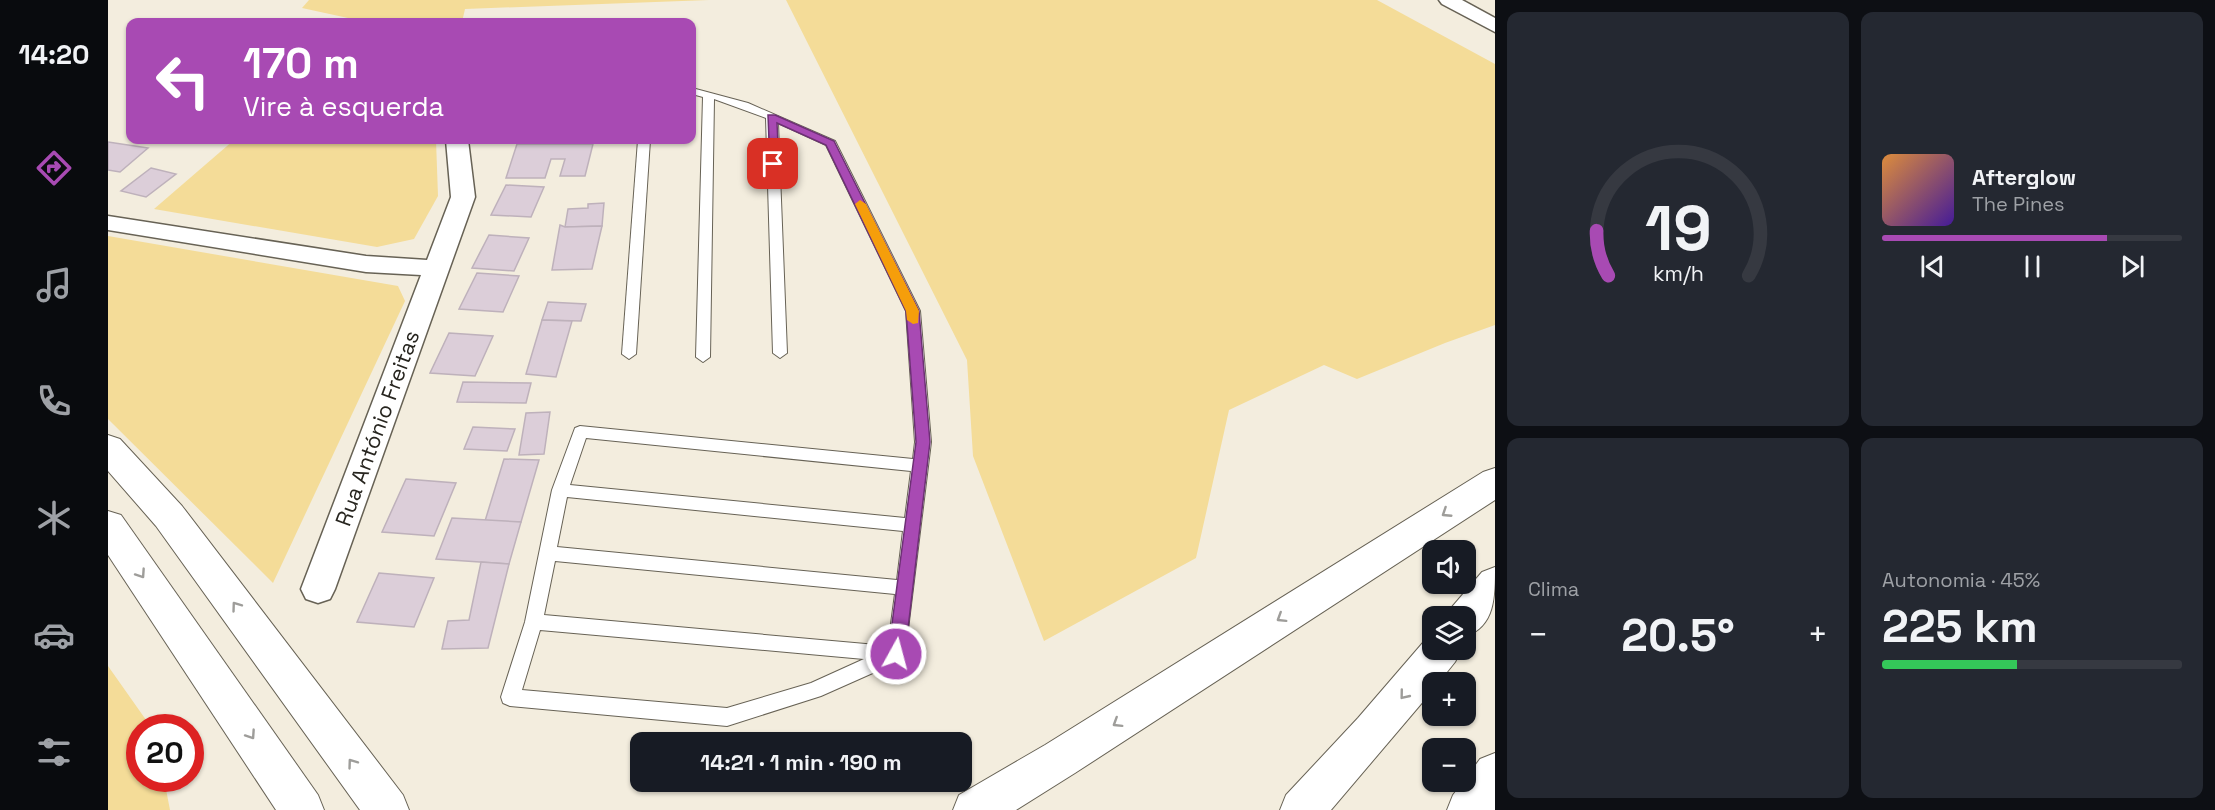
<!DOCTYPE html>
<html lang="pt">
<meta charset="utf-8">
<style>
:root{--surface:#171b24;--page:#242831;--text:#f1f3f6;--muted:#9ea1a6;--line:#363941;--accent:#a84ab3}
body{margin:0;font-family:"Space Grotesk",sans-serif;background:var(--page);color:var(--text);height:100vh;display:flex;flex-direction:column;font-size:22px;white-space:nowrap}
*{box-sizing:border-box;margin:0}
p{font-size:20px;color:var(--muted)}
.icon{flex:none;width:33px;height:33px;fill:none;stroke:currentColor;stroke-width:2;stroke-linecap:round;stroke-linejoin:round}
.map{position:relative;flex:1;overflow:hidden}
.sheet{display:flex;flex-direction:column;gap:12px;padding:12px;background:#0d0f14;width:720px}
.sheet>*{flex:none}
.hud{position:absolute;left:18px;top:18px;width:570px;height:126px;border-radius:12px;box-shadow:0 2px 4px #0004;background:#a84ab3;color:#fff;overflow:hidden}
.fabs{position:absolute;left:1314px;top:540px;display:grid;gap:12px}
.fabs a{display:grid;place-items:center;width:54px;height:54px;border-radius:12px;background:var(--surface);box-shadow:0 2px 4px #0004;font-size:30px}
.speed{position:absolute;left:18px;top:714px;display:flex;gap:12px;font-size:30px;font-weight:700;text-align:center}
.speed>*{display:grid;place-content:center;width:78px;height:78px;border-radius:50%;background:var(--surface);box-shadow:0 2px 4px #0004;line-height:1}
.speed .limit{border:9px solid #d22;background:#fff;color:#111}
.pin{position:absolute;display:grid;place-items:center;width:51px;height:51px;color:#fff;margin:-26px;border-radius:12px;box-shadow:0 3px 9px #0006}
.me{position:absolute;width:66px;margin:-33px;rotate:7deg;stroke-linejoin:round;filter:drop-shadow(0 0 4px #0008)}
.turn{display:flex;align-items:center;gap:21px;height:126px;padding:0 18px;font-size:27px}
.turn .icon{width:78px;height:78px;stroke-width:2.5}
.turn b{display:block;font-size:42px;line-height:51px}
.big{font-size:45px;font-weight:800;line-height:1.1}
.sheet .card{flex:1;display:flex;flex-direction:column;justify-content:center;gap:9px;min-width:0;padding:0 21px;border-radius:12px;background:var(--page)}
.sheet .dial{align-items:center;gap:0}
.dial svg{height:156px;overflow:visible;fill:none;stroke:var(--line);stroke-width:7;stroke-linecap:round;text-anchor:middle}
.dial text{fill:var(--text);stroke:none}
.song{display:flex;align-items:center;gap:18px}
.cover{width:72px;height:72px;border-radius:9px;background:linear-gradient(135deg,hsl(30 70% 55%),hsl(260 70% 35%))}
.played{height:6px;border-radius:3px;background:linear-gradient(90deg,var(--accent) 75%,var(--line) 75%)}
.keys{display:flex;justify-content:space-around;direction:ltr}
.heat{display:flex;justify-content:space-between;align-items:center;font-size:33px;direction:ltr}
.charge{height:9px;border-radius:4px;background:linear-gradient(90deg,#34c759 45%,var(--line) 0)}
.sheet .tiles{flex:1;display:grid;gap:12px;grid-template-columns:repeat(2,1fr)}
.trip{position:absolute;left:522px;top:732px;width:342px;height:60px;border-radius:12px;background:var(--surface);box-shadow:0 2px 4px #0004;font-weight:800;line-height:60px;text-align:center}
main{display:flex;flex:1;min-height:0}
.menu{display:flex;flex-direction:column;width:108px;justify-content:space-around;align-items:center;background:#090b0e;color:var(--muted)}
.menu .icon{width:42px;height:42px}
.menu .selected{color:var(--accent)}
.menu b{font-size:27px;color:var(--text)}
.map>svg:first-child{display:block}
.green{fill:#f4dc98}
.building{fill:#dcced9;stroke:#beb1bb;stroke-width:1.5}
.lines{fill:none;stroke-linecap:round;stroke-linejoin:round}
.lane-casing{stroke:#676255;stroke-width:2}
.street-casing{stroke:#676255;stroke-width:3}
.secondary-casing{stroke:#676255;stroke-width:2}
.highway-casing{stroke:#676255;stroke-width:2}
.lane{fill:#fff;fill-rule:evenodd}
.street{fill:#fff;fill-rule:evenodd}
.secondary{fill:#fff;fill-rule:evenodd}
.highway{fill:#fff;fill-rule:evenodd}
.oneway{stroke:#9e9d9a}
.route{fill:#a84ab3;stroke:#6d3074;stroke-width:1.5}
.slow{fill:#f59e0b}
.labels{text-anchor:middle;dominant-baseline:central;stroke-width:5;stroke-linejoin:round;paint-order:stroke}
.street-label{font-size:22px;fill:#27251f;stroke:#fff}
</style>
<main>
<nav class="menu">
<b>14:20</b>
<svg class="icon selected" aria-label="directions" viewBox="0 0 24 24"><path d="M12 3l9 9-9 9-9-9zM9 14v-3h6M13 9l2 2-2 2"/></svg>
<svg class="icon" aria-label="music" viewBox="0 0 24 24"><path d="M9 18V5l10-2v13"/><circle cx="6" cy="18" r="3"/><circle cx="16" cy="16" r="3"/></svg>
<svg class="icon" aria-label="phone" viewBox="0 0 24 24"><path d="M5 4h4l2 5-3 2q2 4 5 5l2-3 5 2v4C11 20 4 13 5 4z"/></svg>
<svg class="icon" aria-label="climate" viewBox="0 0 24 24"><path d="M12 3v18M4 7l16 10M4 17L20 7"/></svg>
<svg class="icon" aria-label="car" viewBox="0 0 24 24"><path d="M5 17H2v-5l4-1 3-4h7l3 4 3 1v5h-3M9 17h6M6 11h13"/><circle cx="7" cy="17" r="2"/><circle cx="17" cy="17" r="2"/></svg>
<svg class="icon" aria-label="filters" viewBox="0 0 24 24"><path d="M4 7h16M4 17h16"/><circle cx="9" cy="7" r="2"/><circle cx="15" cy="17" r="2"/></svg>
</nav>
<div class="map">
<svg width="1387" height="810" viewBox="0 0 1387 810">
<rect width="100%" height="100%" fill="#f3edde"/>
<g class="green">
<path d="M201,0H601L357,9L354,22H239L240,18L194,8Z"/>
<path d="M678,0H1269L1387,64V325L1337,343L1249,379L1216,365L1121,410L1088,558L936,641L865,456L859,360Z"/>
<path d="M126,140H328L330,196L306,239L269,247L46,209Z"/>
<path d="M0,236L290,286L297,301L165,583L0,419Z"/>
<path d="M0,666L43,727L32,728V778L56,779L62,810H0Z"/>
</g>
<g class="building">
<path d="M0,142L40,148L12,172L0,170Z"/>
<path d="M409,144H485L477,176H452L457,159H443L437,178H398Z"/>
<path d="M43,168L68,174L38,197L13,191Z"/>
<path d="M398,185L436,187L423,217L383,215Z"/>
<path d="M496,203L494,226L457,227L460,209L480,208V204Z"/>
<path d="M452,225L457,227L494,226L484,269L444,270Z"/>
<path d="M381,235L421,238L406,271L364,268Z"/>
<path d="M369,273L411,276L395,312L351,309Z"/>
<path d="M440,302L478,304L473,321L434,320Z"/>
<path d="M434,320L464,321L448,377L418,374Z"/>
<path d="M341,333L385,336L367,376L322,373Z"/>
<path d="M355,382L423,383L418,403L349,402Z"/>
<path d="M442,412L436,454L411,455L418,413Z"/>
<path d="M365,427L407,429L399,451L356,449Z"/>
<path d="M396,459L431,460L413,522L377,521Z"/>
<path d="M298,479L348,483L326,536L274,532Z"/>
<path d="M344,518L413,522L401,564L328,559Z"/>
<path d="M373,562L401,564L380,648L334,649L340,621L361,620Z"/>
<path d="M271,573L326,578L306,627L249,622Z"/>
</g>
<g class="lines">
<defs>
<g id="lane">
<path d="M584,88L640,103L727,141L812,311L823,442L797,654L794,660L713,696L619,726L402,706L395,703L393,697L417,622L444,490L467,428L472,426L805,459L807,442L798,311L718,145L670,123L679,353L672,358L665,353L658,118L606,99L602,357L595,362L588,357L595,97L584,94ZM478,438L803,471L797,518L462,485ZM459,497L795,531L789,580L449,547ZM447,561L787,594L780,646L436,615ZM432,630L756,659L703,683L619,708L414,690Z"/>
<path d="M530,140H542L528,354L521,359L514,354Z"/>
</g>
<g id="street">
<path d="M1331,0H1354L1387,18V32L1334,4Z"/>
<path d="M338,140H360L367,197L227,589L222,599L210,603L198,599L193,589L313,275L258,272L0,230V216L258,256L319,260L343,197Z"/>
</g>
<g id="secondary">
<path d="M0,435L12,439L74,506L295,795L301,810H252L48,526L0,471Z"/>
<path d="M0,511L13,515L210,795L216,810H168L0,555Z"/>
</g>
<g id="highway">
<path d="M1387,468V500L967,773L908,810H845L851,795L937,745L1375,472Z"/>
<path d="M1387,567C1387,597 1387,626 1358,636V616H1340L1344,607L1374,572Z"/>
<path d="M1324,636V650H1353L1347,662L1331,682H1324V691L1223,810H1172L1178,795L1250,718L1319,638Z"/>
<path d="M1387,753V810H1339L1345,795L1355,782H1358V778L1372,759Z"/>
</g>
</defs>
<use href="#lane" class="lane-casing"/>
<use href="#street" class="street-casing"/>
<use href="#secondary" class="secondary-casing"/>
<use href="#highway" class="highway-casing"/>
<use href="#lane" class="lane"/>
<use href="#street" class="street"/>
<use href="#secondary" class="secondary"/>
<use href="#highway" class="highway"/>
</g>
<defs><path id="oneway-chevron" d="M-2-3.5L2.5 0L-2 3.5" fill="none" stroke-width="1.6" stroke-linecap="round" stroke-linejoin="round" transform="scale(1.5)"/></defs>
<g class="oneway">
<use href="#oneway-chevron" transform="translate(1338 513) rotate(147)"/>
<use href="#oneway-chevron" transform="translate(33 574) rotate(56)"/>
<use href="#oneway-chevron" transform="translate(128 606) rotate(-126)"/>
<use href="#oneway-chevron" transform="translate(1173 618) rotate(148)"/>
<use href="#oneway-chevron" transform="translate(1296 695) rotate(129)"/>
<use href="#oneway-chevron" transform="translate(1009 723) rotate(148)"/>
<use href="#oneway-chevron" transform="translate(143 735) rotate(56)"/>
<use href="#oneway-chevron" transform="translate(244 763) rotate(-126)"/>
</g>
<path class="route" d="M660,115H667L726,141L811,311L822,442L797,654L794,659L788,661L783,659L780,654L808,442L798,311L718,145L669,123L671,164L665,168L662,167Z"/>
<path class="slow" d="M752,200L758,204L811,311L810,323L805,324L799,320L798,311L747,204Z"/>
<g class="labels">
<g class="street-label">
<text transform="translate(269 428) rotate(-70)">Rua António Freitas</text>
</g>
</g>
</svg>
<div class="fabs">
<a><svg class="icon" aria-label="sound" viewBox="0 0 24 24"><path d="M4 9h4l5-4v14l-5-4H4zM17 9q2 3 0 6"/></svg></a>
<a><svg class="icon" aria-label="layers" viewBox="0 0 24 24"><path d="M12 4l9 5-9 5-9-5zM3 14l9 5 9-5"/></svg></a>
<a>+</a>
<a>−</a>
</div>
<div class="speed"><div class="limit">20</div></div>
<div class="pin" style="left:665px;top:164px;background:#d93025"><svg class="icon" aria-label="arrive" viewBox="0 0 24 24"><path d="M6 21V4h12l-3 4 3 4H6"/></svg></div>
<svg class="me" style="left:788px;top:654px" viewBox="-20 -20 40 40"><circle r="17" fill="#a84ab3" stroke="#fff" stroke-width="3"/><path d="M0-11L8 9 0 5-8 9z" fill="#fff"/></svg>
<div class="trip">14:21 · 1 min · 190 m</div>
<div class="hud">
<div class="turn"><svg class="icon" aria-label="left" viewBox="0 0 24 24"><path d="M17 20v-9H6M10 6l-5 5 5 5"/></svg><div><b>170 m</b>Vire à esquerda</div></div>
</div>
</div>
<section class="sheet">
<div class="tiles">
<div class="card dial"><svg viewBox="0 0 100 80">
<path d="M14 69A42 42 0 1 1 86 69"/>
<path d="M14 69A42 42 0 0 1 8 46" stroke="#a84ab3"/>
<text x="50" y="56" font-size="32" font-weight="700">19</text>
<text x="50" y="72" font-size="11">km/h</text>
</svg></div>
<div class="card">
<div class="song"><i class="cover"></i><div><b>Afterglow</b><p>The Pines</p></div></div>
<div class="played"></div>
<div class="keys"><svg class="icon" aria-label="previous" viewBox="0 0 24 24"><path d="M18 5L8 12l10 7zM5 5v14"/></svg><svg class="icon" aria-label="pause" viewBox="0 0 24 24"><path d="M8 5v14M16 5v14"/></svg><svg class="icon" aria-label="next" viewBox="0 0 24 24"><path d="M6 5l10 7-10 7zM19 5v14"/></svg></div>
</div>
<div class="card"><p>Clima</p>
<div class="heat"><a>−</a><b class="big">20.5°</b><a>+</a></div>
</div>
<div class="card"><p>Autonomia · 45%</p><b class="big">225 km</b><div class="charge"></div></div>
</div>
</section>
</main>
